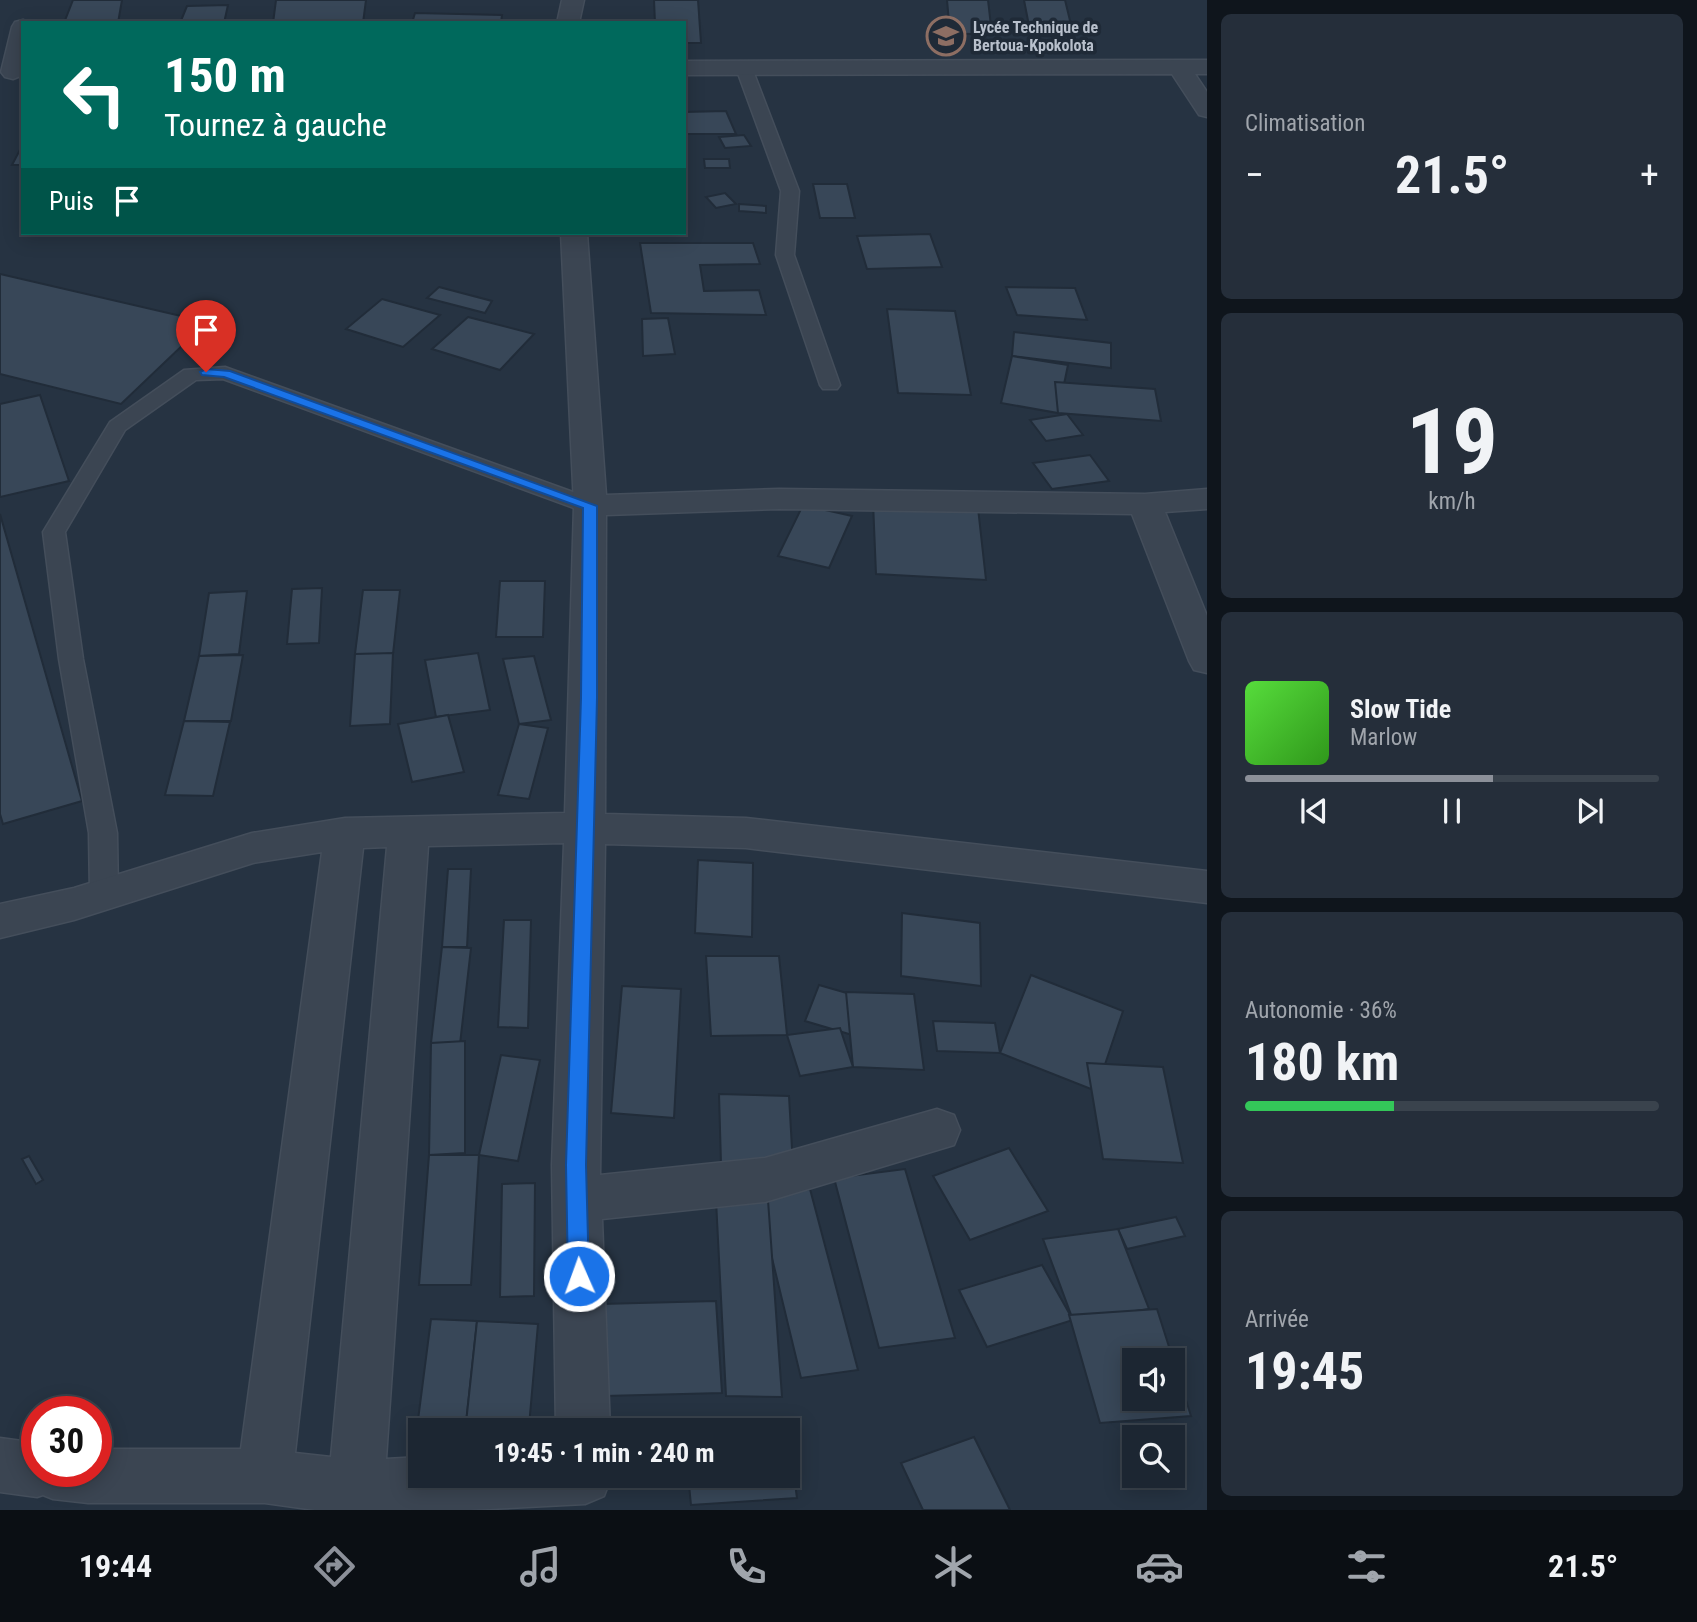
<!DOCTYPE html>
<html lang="fr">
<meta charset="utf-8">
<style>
:root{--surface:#1c2632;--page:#252e3a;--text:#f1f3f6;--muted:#a0a5ac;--line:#3a434d;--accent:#8c9099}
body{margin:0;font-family:"Roboto Condensed",sans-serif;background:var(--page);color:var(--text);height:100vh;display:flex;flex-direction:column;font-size:26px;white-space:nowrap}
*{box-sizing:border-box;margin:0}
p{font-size:23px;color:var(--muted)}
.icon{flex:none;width:38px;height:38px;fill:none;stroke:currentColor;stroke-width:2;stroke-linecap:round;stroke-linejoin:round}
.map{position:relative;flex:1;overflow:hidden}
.side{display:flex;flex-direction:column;gap:14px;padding:14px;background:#0f151c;width:490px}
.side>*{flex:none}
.hud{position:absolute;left:21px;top:21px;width:665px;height:214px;border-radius:0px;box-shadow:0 4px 18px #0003,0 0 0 2px var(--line);background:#00695c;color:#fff;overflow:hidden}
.buttons{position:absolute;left:1122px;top:1348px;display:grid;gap:14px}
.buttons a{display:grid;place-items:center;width:63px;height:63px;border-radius:0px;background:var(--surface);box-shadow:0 4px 18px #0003,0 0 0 2px var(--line);font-size:35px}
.speed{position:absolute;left:21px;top:1396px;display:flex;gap:14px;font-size:35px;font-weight:700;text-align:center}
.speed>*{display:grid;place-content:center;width:91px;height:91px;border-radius:50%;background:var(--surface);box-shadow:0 4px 18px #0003,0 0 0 2px var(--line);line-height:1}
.speed .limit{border:10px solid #d22;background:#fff;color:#111}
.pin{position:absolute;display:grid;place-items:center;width:60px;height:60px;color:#fff;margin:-72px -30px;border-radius:50% 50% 50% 0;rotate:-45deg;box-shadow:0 0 7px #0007}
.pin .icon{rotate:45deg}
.me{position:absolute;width:77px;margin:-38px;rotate:358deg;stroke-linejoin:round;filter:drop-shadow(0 0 5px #0008)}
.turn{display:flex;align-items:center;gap:24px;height:147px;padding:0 28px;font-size:32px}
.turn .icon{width:91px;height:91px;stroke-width:2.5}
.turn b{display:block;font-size:49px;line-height:60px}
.then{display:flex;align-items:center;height:66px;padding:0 28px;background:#0003;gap:14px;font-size:26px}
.big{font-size:52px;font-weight:700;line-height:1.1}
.side .tile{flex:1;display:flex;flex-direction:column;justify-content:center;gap:10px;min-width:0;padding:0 24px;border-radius:10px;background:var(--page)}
.side .dial{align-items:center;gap:0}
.dial b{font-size:91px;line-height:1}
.song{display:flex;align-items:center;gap:21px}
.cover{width:84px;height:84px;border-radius:10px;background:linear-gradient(135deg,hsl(110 70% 55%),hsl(110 70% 35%))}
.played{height:7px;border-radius:4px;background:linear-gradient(90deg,var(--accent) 60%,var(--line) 60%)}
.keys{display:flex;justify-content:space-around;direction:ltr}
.heat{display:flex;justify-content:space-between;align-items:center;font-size:38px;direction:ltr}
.charge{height:10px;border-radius:5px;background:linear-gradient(90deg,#34c759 36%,var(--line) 0)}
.trip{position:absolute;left:408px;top:1418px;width:392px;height:70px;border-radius:0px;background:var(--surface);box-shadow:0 4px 18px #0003,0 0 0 2px var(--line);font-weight:700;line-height:70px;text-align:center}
.tab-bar{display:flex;height:112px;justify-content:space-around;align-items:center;background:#0b0f14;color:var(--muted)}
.tab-bar .icon{width:49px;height:49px}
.tab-bar .current{color:var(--accent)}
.tab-bar b{font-size:32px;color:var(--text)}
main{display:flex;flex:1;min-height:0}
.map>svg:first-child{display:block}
.building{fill:#384758;stroke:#212c39;stroke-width:2;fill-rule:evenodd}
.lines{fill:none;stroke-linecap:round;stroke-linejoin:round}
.lane-casing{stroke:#444e5b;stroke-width:3}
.street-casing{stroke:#444e5b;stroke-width:3}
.lane{fill:#3b4552;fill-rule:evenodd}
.street{fill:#3b4552;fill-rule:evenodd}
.route{fill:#1a73e8;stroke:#114b97;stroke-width:2}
.labels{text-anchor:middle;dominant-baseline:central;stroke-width:7;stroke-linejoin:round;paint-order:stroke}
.far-poi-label{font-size:16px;font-weight:bold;fill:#b8c0cc;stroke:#1f2a37;text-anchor:start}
</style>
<main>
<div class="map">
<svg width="1207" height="1510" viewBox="0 0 1207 1510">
<rect width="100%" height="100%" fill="#263342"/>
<g class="building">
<path d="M73,0H122L118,23H64Z"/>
<path d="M276,0H366L363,23H273Z"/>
<path d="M654,0H698L701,43H684V23H655Z"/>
<path d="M947,0H988L992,35L950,33Z"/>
<path d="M1024,0H1065L1074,37L1031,36Z"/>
<path d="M228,5L224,23H180L187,6Z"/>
<path d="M415,13L502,15L501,23H412Z"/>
<path d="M726,111L736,134H685L684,143V112Z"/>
<path d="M744,135L751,146L725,148L719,137Z"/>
<path d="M23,144V165H12Z"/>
<path d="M704,159H729L730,168H705Z"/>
<path d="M813,184H847L855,218H820Z"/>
<path d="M725,193L736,204L716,208L706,197Z"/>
<path d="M739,204L766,206V213L739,211Z"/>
<path d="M930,234L942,267L867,269L857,236Z"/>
<path d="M640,243H753L760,264L700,265L704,291L759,290L766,315L651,313Z"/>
<path d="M0,274L207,322L121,404L0,374Z"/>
<path d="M439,287L492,301L485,313L427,298Z"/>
<path d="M1006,287L1075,288L1087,320L1017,315Z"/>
<path d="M382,299L440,315L403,347L346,329Z"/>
<path d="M887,309L955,311L971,395L898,393Z"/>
<path d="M468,317L534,334L500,370L432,349Z"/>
<path d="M668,318L675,354L643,356L642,319Z"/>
<path d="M1014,332L1111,343V368L1012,356Z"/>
<path d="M1012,356L1068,365L1058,413L1001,403Z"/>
<path d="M1055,382L1155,389L1161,421L1058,413Z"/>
<path d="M40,395L69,481L0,497V404Z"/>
<path d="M1067,414L1083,435L1046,441L1030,420Z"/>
<path d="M1090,455L1109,481L1052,489L1033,463Z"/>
<path d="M873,502L978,508L986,580L876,574Z"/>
<path d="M803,505L852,516L829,568L778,556Z"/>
<path d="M0,514L82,801L3,824L0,814Z"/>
<path d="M500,581H545L543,637H496Z"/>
<path d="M322,588L319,643L287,644L292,589Z"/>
<path d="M363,590H400L393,654H355Z"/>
<path d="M247,591L239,654L199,656L209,593Z"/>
<path d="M393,653L390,724L350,726L355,654Z"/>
<path d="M478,653L490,710L436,717L425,660Z"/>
<path d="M243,655L231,721H184L199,656Z"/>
<path d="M534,656L551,720L519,724L503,659Z"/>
<path d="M448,715L464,772L412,782L398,724Z"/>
<path d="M184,721L230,722L213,796L165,795Z"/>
<path d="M519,724L548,728L529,799L498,795Z"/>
<path d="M698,860L753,863L752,937L695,933Z"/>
<path d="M448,869H471L467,947H442Z"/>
<path d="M902,913L980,923L981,986L901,976Z"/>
<path d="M504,920H531L528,1028L498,1027Z"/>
<path d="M442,947L471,948L460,1044L431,1043Z"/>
<path d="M706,956H779L787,1035L711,1036Z"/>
<path d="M1031,975L1123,1011L1096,1091L1000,1053Z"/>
<path d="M819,985L871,1000L859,1037L805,1021Z"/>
<path d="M622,986L681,989L674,1118L611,1113Z"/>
<path d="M846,992L914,994L924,1070L853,1067Z"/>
<path d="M933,1021L995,1023L1000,1053L937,1051Z"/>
<path d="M840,1028L853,1067L800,1076L787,1035Z"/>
<path d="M465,1041V1153L429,1155L431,1043Z"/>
<path d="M501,1055L540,1060L518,1161L479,1155Z"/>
<path d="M1087,1063L1163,1067L1183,1163L1103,1159Z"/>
<path d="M719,1094L789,1096L793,1166L721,1164Z"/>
<path d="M1009,1148L1048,1211L970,1240L933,1176Z"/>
<path d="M429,1155H479L471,1285H419Z"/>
<path d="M29,1156L43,1180L36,1184L22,1159Z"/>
<path d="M905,1169L955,1338L879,1348L834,1178Z"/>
<path d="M535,1183L534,1296L500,1297L502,1184Z"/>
<path d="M810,1189L858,1370L801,1378L757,1196Z"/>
<path d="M716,1200H768L782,1397L726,1396Z"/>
<path d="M1176,1217L1185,1236L1127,1249L1118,1229Z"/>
<path d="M1118,1229L1149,1309L1073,1320L1043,1239Z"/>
<path d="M1042,1265L1073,1320L987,1347L959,1290Z"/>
<path d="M716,1301L722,1393L604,1396L601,1304Z"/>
<path d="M1157,1309L1191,1416L1100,1423L1069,1315ZM1134,1360H1172V1398H1134Z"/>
<path d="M431,1319L477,1321L466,1423L418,1420Z"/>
<path d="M477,1321L538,1324L529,1426L466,1423Z"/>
<path d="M786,1424L787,1430H704Z"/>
<path d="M788,1432L797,1498L691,1505L688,1475H788Z"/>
<path d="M974,1437L1010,1510H923L901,1463Z"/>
</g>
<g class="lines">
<defs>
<g id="lane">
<path d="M744,63L752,68L799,191L794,255L840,385L837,389H823L820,385L776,255L781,191L736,68Z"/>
<path d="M225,367L598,501L601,506L598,511H582L223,379L196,380L125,430L65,532L83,659L117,833L118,895L114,903L104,906L94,903L90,895L89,833L59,659L43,532L110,422L184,370Z"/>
</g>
<g id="street">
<path d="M562,0H584L579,23H557Z"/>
<path d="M23,20L31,23H23V75L13,79L5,77L1,72L12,27L15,22Z"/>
<path d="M1207,60V74H1195L1207,92V117L1199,115L1172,74L684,75V61Z"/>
<path d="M561,233H587L606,495L779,489L1145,494L1207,489V509L1165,512L1207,616V673L1194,670L1189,661L1132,514L779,509L606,515L605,814L746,818L1207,871V903L746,848L605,844L600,1175L765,1158L937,1109L954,1115L960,1130L954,1145L765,1202L602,1219L610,1430H556L552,1165L564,843L428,846L386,1459L420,1457V1475H612L604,1496L585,1504L469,1510H315L265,1503H88L53,1499L43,1495L37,1497L0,1492V1438L37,1443V1472H96V1449H241L322,852L253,863L74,920L0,938V904L74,888L252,833L345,818L565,813L574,506ZM387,847L331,1457L295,1453L363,848Z"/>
</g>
</defs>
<use href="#lane" class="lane-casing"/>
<use href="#street" class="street-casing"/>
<use href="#lane" class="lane"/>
<use href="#street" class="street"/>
</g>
<path class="route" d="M206,369L230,371L597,506V698L586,1165L589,1276L586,1283L579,1285L571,1283L568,1276L566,1165L581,698L583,508L224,377L202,375L200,372Z"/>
<defs>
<symbol id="school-ring" viewBox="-11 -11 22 22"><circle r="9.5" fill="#1f2a37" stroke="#8d6e63" stroke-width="1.5"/><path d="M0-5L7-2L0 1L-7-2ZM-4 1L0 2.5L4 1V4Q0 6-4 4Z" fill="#8d6e63"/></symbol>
</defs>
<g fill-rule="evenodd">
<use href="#school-ring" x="924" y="14" width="44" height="44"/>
</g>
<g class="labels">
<g class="far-poi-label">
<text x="973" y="27">Lycée Technique de<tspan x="973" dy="18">Bertoua-Kpokolota</tspan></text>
</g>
</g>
</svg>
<div class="buttons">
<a><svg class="icon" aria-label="sound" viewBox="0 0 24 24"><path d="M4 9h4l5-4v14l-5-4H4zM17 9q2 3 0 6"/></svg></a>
<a><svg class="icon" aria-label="search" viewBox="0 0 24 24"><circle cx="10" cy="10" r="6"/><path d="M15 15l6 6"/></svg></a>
</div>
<div class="speed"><div class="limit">30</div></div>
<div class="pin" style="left:206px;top:372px;background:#d93025"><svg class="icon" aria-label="arrive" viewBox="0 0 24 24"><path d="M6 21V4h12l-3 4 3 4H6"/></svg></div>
<svg class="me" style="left:579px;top:1276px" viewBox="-20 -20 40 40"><circle r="17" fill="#1a73e8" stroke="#fff" stroke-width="3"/><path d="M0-11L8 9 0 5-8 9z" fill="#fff"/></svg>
<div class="trip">19:45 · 1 min · 240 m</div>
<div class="hud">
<div class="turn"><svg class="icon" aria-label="left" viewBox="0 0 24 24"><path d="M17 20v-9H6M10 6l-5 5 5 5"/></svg><div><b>150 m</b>Tournez à gauche</div></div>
<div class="then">Puis<svg class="icon" aria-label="arrive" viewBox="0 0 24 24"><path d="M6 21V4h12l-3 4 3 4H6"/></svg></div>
</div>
</div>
<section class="side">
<div class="tile"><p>Climatisation</p>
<div class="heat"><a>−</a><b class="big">21.5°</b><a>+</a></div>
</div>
<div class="tile dial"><b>19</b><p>km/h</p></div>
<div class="tile">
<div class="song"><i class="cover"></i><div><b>Slow Tide</b><p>Marlow</p></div></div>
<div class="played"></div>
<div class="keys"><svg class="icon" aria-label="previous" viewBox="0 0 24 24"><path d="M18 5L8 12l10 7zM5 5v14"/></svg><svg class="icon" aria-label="pause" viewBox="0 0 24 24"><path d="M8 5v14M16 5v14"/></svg><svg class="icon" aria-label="next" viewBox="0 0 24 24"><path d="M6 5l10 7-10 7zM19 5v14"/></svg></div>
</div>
<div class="tile"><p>Autonomie · 36%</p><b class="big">180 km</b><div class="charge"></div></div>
<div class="tile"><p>Arrivée</p><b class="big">19:45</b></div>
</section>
</main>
<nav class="tab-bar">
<b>19:44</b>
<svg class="icon current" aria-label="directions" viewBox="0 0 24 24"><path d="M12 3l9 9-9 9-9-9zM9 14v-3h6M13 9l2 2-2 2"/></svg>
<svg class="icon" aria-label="music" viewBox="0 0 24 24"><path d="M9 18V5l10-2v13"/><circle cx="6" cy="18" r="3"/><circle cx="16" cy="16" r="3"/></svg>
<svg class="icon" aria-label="phone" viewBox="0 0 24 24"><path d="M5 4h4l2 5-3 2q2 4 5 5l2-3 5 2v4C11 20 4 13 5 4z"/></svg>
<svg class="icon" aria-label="climate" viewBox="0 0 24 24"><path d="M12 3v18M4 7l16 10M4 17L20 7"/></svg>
<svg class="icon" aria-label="car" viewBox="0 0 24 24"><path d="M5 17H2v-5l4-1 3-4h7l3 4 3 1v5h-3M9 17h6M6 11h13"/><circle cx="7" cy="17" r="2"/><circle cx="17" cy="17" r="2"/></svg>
<svg class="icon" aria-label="filters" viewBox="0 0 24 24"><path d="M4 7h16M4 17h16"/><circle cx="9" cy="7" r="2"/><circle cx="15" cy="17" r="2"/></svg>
<b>21.5°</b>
</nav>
